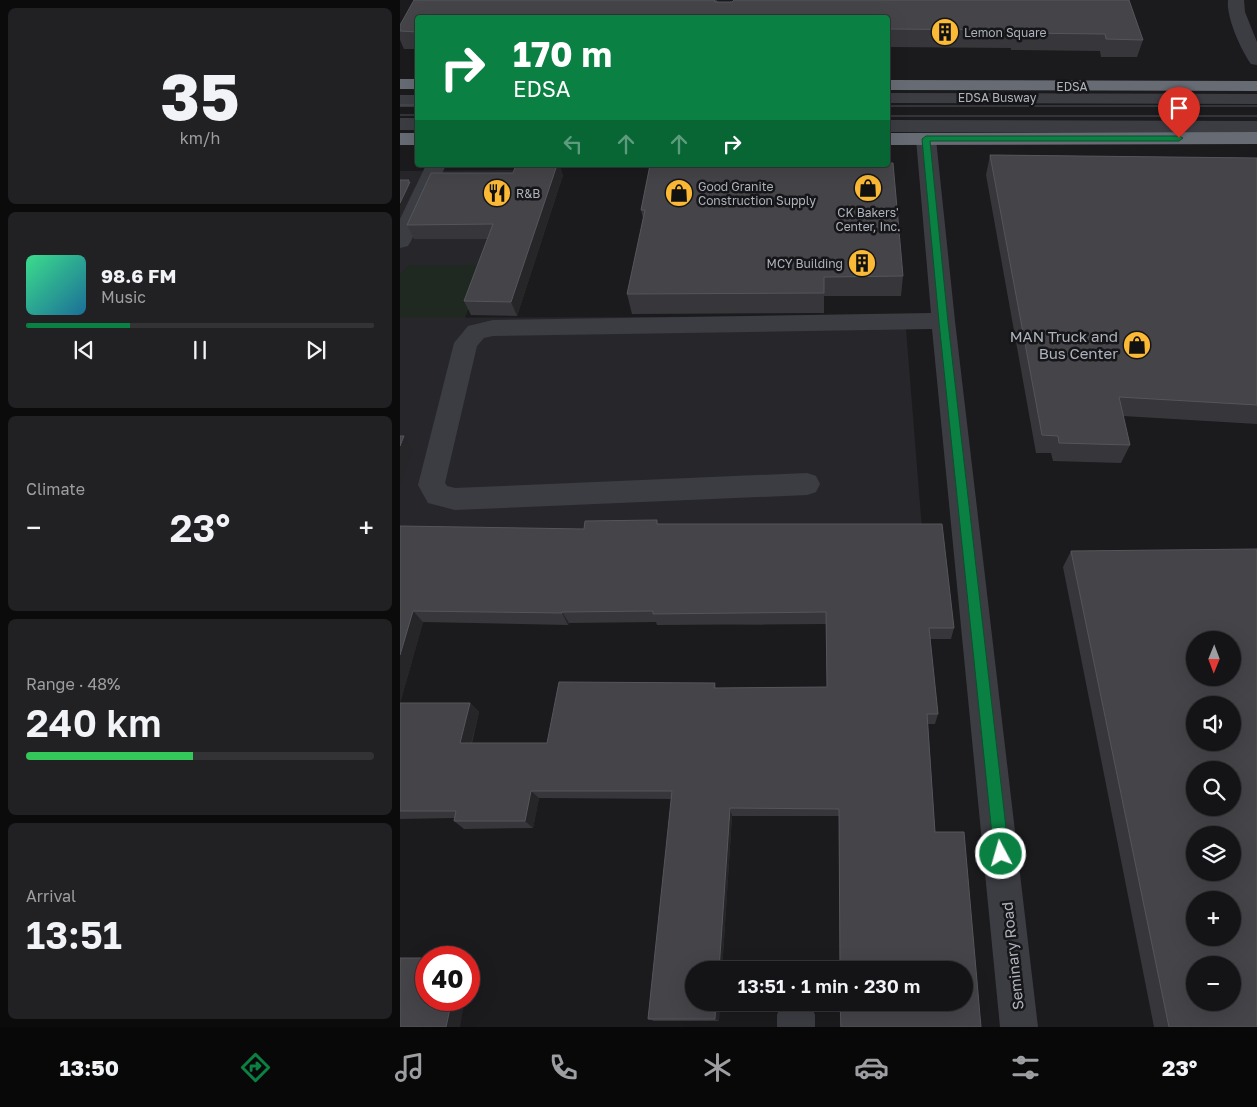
<!DOCTYPE html>
<meta charset="utf-8">
<style>
:root{--surface:#141416;--page:#212123;--text:#f1f3f6;--muted:#9d9ea1;--line:#333335;--accent:#0b8043}
body{margin:0;font-family:"Golos Text",sans-serif;background:var(--page);color:var(--text);height:100vh;display:flex;flex-direction:column;font-size:19px;white-space:nowrap}
*{box-sizing:border-box;margin:0}
p{font-size:16px;color:var(--muted)}
.icon{flex:none;width:28px;height:28px;fill:none;stroke:currentColor;stroke-width:2;stroke-linecap:round;stroke-linejoin:round}
.map{position:relative;flex:1;overflow:hidden}
.drawer{display:flex;flex-direction:column;gap:8px;padding:8px;background:#0b0b0c;width:400px}
.drawer>*{flex:none}
.banner{position:absolute;left:15px;top:15px;width:475px;height:152px;border-radius:5px;box-shadow:0 5px 20px #0002,0 0 0 1px var(--line);background:#0b8043;color:#fff;overflow:hidden}
.needle{width:32px;rotate:181deg}
.buttons{position:absolute;left:786px;top:631px;display:grid;gap:10px}
.buttons a{display:grid;place-items:center;width:55px;height:55px;border-radius:50%;background:var(--surface);box-shadow:0 5px 20px #0002,0 0 0 1px var(--line);font-size:25px}
.speed{position:absolute;left:15px;top:946px;display:flex;gap:10px;font-size:25px;font-weight:700;text-align:center}
.speed>*{display:grid;place-content:center;width:65px;height:65px;border-radius:50%;background:var(--surface);box-shadow:0 5px 20px #0002,0 0 0 1px var(--line);line-height:1}
.speed .limit{border:8px solid #d22;background:#fff;color:#111}
.pin{position:absolute;display:grid;place-items:center;width:42px;height:42px;color:#fff;margin:-51px -21px;border-radius:50% 50% 50% 0;rotate:-45deg;box-shadow:0 0 5px #0007}
.pin .icon{rotate:45deg}
.me{position:absolute;width:55px;margin:-28px;rotate:354deg;stroke-linejoin:round;filter:drop-shadow(0 0 4px #0008)}
.turn{display:flex;align-items:center;gap:18px;height:105px;padding:0 15px;font-size:22px}
.turn .icon{width:65px;height:65px;stroke-width:2.5}
.turn b{display:block;font-size:35px;line-height:42px}
.lanes{display:flex;align-items:center;height:48px;padding:0 15px;background:#0003;justify-content:center;gap:25px;direction:ltr}
.lanes .off{opacity:.35}
.big{font-size:38px;font-weight:600;line-height:1.1}
.drawer .card{flex:1;display:flex;flex-direction:column;justify-content:center;gap:8px;min-width:0;padding:0 18px;border-radius:8px;background:var(--page)}
.drawer .dial{align-items:center;gap:0}
.dial b{font-size:65px;line-height:1}
.song{display:flex;align-items:center;gap:15px}
.cover{width:60px;height:60px;border-radius:8px;background:linear-gradient(135deg,hsl(150 70% 55%),hsl(200 70% 35%))}
.played{height:5px;border-radius:2px;background:linear-gradient(90deg,var(--accent) 30%,var(--line) 30%)}
.keys{display:flex;justify-content:space-around;direction:ltr}
.heat{display:flex;justify-content:space-between;align-items:center;font-size:28px;direction:ltr}
.charge{height:8px;border-radius:4px;background:linear-gradient(90deg,#34c759 48%,var(--line) 0)}
.trip{position:absolute;left:285px;top:961px;width:288px;height:50px;border-radius:25px;background:var(--surface);box-shadow:0 5px 20px #0002,0 0 0 1px var(--line);font-weight:600;line-height:50px;text-align:center}
.menu{display:flex;height:80px;justify-content:space-around;align-items:center;background:#080809;color:var(--muted)}
.menu .icon{width:35px;height:35px}
.menu .active{color:var(--accent)}
.menu b{font-size:22px;color:var(--text)}
main{display:flex;flex:1;min-height:0}
.map>svg:first-child{display:block}
.built{fill:#27272b}
.green{fill:#202921}
.lines{fill:none;stroke-linecap:round;stroke-linejoin:round}
.minor{fill:#3c3d43;fill-rule:evenodd}
.highway{fill:#676b74;fill-rule:evenodd}
.tram{stroke:#4e5158;stroke-width:1}
.wall{fill:#37373b;fill-rule:evenodd}
.shaded-wall{fill:#262629}
.building{fill:#444449;stroke:#54565b;fill-rule:evenodd}
.route{fill:#0b8043;stroke:#07532c}
.labels{text-anchor:middle;dominant-baseline:central;stroke-width:5;stroke-linejoin:round;paint-order:stroke}
.far-poi-label{font-size:12px;fill:#adb2bd;stroke:#161618;text-anchor:start}
.far-street-label{font-size:12px;fill:#adb2bd;stroke:#161618}
.poi-label{font-size:15px;fill:#adb2bd;stroke:#161618;text-anchor:end}
.street-label{font-size:15px;fill:#adb2bd;stroke:#161618}
</style>
<main>
<section class="drawer">
<div class="card dial"><b>35</b><p>km/h</p></div>
<div class="card">
<div class="song"><i class="cover"></i><div><b>98.6 FM</b><p>Music</p></div></div>
<div class="played"></div>
<div class="keys"><svg class="icon" aria-label="previous" viewBox="0 0 24 24"><path d="M18 5L8 12l10 7zM5 5v14"/></svg><svg class="icon" aria-label="pause" viewBox="0 0 24 24"><path d="M8 5v14M16 5v14"/></svg><svg class="icon" aria-label="next" viewBox="0 0 24 24"><path d="M6 5l10 7-10 7zM19 5v14"/></svg></div>
</div>
<div class="card"><p>Climate</p>
<div class="heat"><a>−</a><b class="big">23°</b><a>+</a></div>
</div>
<div class="card"><p>Range · 48%</p><b class="big">240 km</b><div class="charge"></div></div>
<div class="card"><p>Arrival</p><b class="big">13:51</b></div>
</section>
<div class="map">
<svg width="857" height="1027" viewBox="0 0 857 1027">
<rect width="100%" height="100%" fill="#1b1b1d"/>
<g class="built">
<path d="M118,170L84,265H9L3,272H0V171Z"/>
<path d="M505,316L523,542H0V318Z"/>
</g>
<path class="green" d="M8,265H84L65,318H0V272H3Z"/>
<g class="lines">
<g class="minor">
<path d="M828,0H844L845,12L857,42V65L851,64C841,50 826,17 828,0Z"/>
<path d="M488,93L857,94V104L488,103Z"/>
<rect x="0" y="95" width="18" height="12"/>
<rect x="0" y="118" width="18" height="12"/>
<path d="M488,120L857,121V133L488,132Z"/>
<path d="M526,133L533,135L536,139L555,321L638,1027H600L532,329L93,336L84,338L77,346L45,483L47,486L55,488L407,473L416,476L420,484L416,492L407,495L55,510L28,503L18,485L54,343L68,326L93,320L531,313L516,139L519,135Z"/>
<path d="M26,165H46L11,241L8,246L0,248V219Z"/>
<path d="M382,1002H410L415,1015V1027H377V1015Z"/>
</g>
<g class="highway">
<rect x="0" y="79" width="18" height="10"/>
<path d="M488,80L857,81V91L488,90Z"/>
<path d="M857,132V144L488,145V133Z"/>
<rect x="0" y="133" width="18" height="12"/>
</g>
<g class="tram">
<path d="M0,105H18"/>
<path d="M488,106H857"/>
<path d="M0,115H18"/>
<path d="M488,116H857"/>
</g>
</g>
<g class="wall">
<path d="M14,0H317L318,2L729,0L743,40L737,57H701L700,51L611,50V48L488,47V18H18V49H4L0,40V25Z"/>
<path d="M590,155L857,158V424L723,416L730,445L721,463L653,461L651,453H636L586,175Z"/>
<path d="M250,165L503,276L501,296H424V313L232,314L227,294L243,218L241,210Z"/>
<path d="M163,175L117,316L71,315L64,301L88,239H14L7,225Z"/>
<path d="M258,524L554,628L551,639H530L538,714L535,724H528L535,832L581,1027H440V1002H564V970H440L439,816H332L322,970H294V1002H320L319,1021H254L248,1019L272,799L139,798L133,828L64,829L54,821L55,818L0,819V526L184,529ZM23,622L168,625L169,623L256,622L257,625L426,624L427,687L316,688L315,683L147,743H72L79,712L70,703H0Z"/>
<path d="M671,551L857,1027H754L663,567Z"/>
</g>
<g class="shaded-wall">
<path d="M157,165H160L163,175L117,316L111,302Z"/>
<path d="M9,180L13,188L0,215V203Z"/>
<path d="M4,436L13,450L0,484V446Z"/>
<path d="M13,611L23,622L0,704V655Z"/>
<path d="M162,612L169,623L168,625L162,613Z"/>
<path d="M70,703L79,712L69,752L60,743Z"/>
<path d="M131,791L139,798L133,828L125,821Z"/>
<path d="M330,808L332,816L322,970H319Z"/>
<path d="M69,960L74,962L69,984Z"/>
<path d="M52,1000H65L60,1027H46Z"/>
<path d="M316,1002H320L319,1021L315,1019Z"/>
</g>
<g class="building">
<path d="M14,0H315L314,1L316,2H332L334,0H729L743,40L706,39L705,34L614,33V30L488,29V18H18V32L0,31V25Z"/>
<path d="M590,155L857,158V405L719,397L730,445L659,443L658,436L642,435Z"/>
<path d="M488,163H493L503,276L424,277V293L227,294L245,210H241L250,165H488Z"/>
<path d="M116,165H157L111,302L64,301L93,224L7,225L31,173H113Z"/>
<path d="M0,180H9L8,182H10L0,203Z"/>
<path d="M0,436H4L0,446Z"/>
<path d="M257,520V524H542L554,628H529L538,714H527L535,832H564L581,1027H441L440,1002H564V970H440L439,809L330,808L319,970H294V1002H316L315,1019H248L272,791H131L125,821H54L56,811H0V703H70L60,743H147L159,682L315,683L314,688L427,687L426,612L253,614V611L162,612V613L13,611L0,655V526L184,529L185,521Z"/>
<path d="M857,549V1027H769L671,551ZM795,640H832V678H795ZM795,705H832V742H795ZM795,770H832V808H795ZM795,835H832V872H795ZM795,900H832V938H795ZM795,965H832V1002H795Z"/>
<path d="M0,958H26V1000H52L46,1027H0Z"/>
</g>
<path class="route" d="M526,136H779L783,138L779,141H530L548,322L609,854L606,859L601,861L596,859L594,854L539,322L522,139Z"/>
<defs>
<symbol id="building-disc" viewBox="-11 -11 22 22"><circle r="9.5" fill="#fbb935" stroke="#161618"/><path d="M-4-6H4V6H1V3H-1V6H-4ZM-2.5-4.3h1.7v1.8h-1.7ZM.8-4.3h1.7v1.8H.8ZM-2.5-1h1.7V.8h-1.7ZM.8-1h1.7V.8H.8Z" fill="#111"/></symbol>
<symbol id="shop-disc" viewBox="-11 -11 22 22"><circle r="9.5" fill="#fbb935" stroke="#161618"/><path d="M-5-2.5h2.3a2.7 3.5 0 0 1 5.4 0H5L5.5 6h-11ZM-1.5-2.5h3a1.5 2.3 0 0 0-3 0Z" fill="#111"/></symbol>
<symbol id="restaurant-disc" viewBox="-11 -11 22 22"><circle r="9.5" fill="#fbb935" stroke="#161618"/><path d="M-5-6h1v4h1v-4h1v4h1v-4h1v5L-1.5 .5V6h-2V.5L-5-1ZM5-6V6H3V1.5H1.5Q1.5-4 5-6Z" fill="#111"/></symbol>
</defs>
<g fill-rule="evenodd">
<use href="#building-disc" x="529" y="16" width="32" height="32"/>
<use href="#shop-disc" x="452" y="172" width="32" height="32"/>
<use href="#restaurant-disc" x="81" y="177" width="32" height="32"/>
<use href="#shop-disc" x="263" y="177" width="32" height="32"/>
<use href="#building-disc" x="446" y="247" width="32" height="32"/>
<use href="#shop-disc" x="721" y="329" width="32" height="32"/>
</g>
<g class="labels">
<g class="far-poi-label">
<text x="564" y="32">Lemon Square</text>
<text x="298" y="186">Good Granite<tspan x="298" dy="14">Construction Supply</tspan></text>
<text x="116" y="193">R&amp;B</text>
<text x="468" y="212" text-anchor="middle">CK Bakers'<tspan x="468" dy="14">Center, Inc.</tspan></text>
<text x="443" y="263" text-anchor="end">MCY Building</text>
</g>
<g class="far-street-label">
<text x="672" y="86">EDSA</text>
<text x="597" y="97">EDSA Busway</text>
</g>
<g class="poi-label">
<text x="718" y="336">MAN Truck and<tspan x="718" dy="17">Bus Center</tspan></text>
</g>
<g class="street-label">
<text transform="translate(612 956) rotate(-96)">Seminary Road</text>
</g>
</g>
</svg>
<div class="buttons">
<a><svg class="needle" viewBox="-14 -14 28 28"><path d="M0-13l5 13h-10z" fill="#e53935"/><path d="M0 13l5-13h-10z" fill="#9d9ea1"/></svg></a>
<a><svg class="icon" aria-label="sound" viewBox="0 0 24 24"><path d="M4 9h4l5-4v14l-5-4H4zM17 9q2 3 0 6"/></svg></a>
<a><svg class="icon" aria-label="search" viewBox="0 0 24 24"><circle cx="10" cy="10" r="6"/><path d="M15 15l6 6"/></svg></a>
<a><svg class="icon" aria-label="layers" viewBox="0 0 24 24"><path d="M12 4l9 5-9 5-9-5zM3 14l9 5 9-5"/></svg></a>
<a>+</a>
<a>−</a>
</div>
<div class="speed"><div class="limit">40</div></div>
<div class="pin" style="left:779px;top:138px;background:#d93025"><svg class="icon" aria-label="arrive" viewBox="0 0 24 24"><path d="M6 21V4h12l-3 4 3 4H6"/></svg></div>
<svg class="me" style="left:601px;top:854px" viewBox="-20 -20 40 40"><circle r="17" fill="#0b8043" stroke="#fff" stroke-width="3"/><path d="M0-11L8 9 0 5-8 9z" fill="#fff"/></svg>
<div class="trip">13:51 · 1 min · 230 m</div>
<div class="banner">
<div class="turn"><svg class="icon" aria-label="right" viewBox="0 0 24 24"><path d="M7 20v-9h11M14 6l5 5-5 5"/></svg><div><b>170 m</b>EDSA</div></div>
<div class="lanes"><svg class="icon off" aria-label="left" viewBox="0 0 24 24"><path d="M17 20v-9H6M10 6l-5 5 5 5"/></svg><svg class="icon off" aria-label="ahead" viewBox="0 0 24 24"><path d="M12 20V5M6 11l6-6 6 6"/></svg><svg class="icon off" aria-label="ahead" viewBox="0 0 24 24"><path d="M12 20V5M6 11l6-6 6 6"/></svg><svg class="icon" aria-label="right" viewBox="0 0 24 24"><path d="M7 20v-9h11M14 6l5 5-5 5"/></svg></div>
</div>
</div>
</main>
<nav class="menu">
<b>13:50</b>
<svg class="icon active" aria-label="directions" viewBox="0 0 24 24"><path d="M12 3l9 9-9 9-9-9zM9 14v-3h6M13 9l2 2-2 2"/></svg>
<svg class="icon" aria-label="music" viewBox="0 0 24 24"><path d="M9 18V5l10-2v13"/><circle cx="6" cy="18" r="3"/><circle cx="16" cy="16" r="3"/></svg>
<svg class="icon" aria-label="phone" viewBox="0 0 24 24"><path d="M5 4h4l2 5-3 2q2 4 5 5l2-3 5 2v4C11 20 4 13 5 4z"/></svg>
<svg class="icon" aria-label="climate" viewBox="0 0 24 24"><path d="M12 3v18M4 7l16 10M4 17L20 7"/></svg>
<svg class="icon" aria-label="car" viewBox="0 0 24 24"><path d="M5 17H2v-5l4-1 3-4h7l3 4 3 1v5h-3M9 17h6M6 11h13"/><circle cx="7" cy="17" r="2"/><circle cx="17" cy="17" r="2"/></svg>
<svg class="icon" aria-label="filters" viewBox="0 0 24 24"><path d="M4 7h16M4 17h16"/><circle cx="9" cy="7" r="2"/><circle cx="15" cy="17" r="2"/></svg>
<b>23°</b>
</nav>
